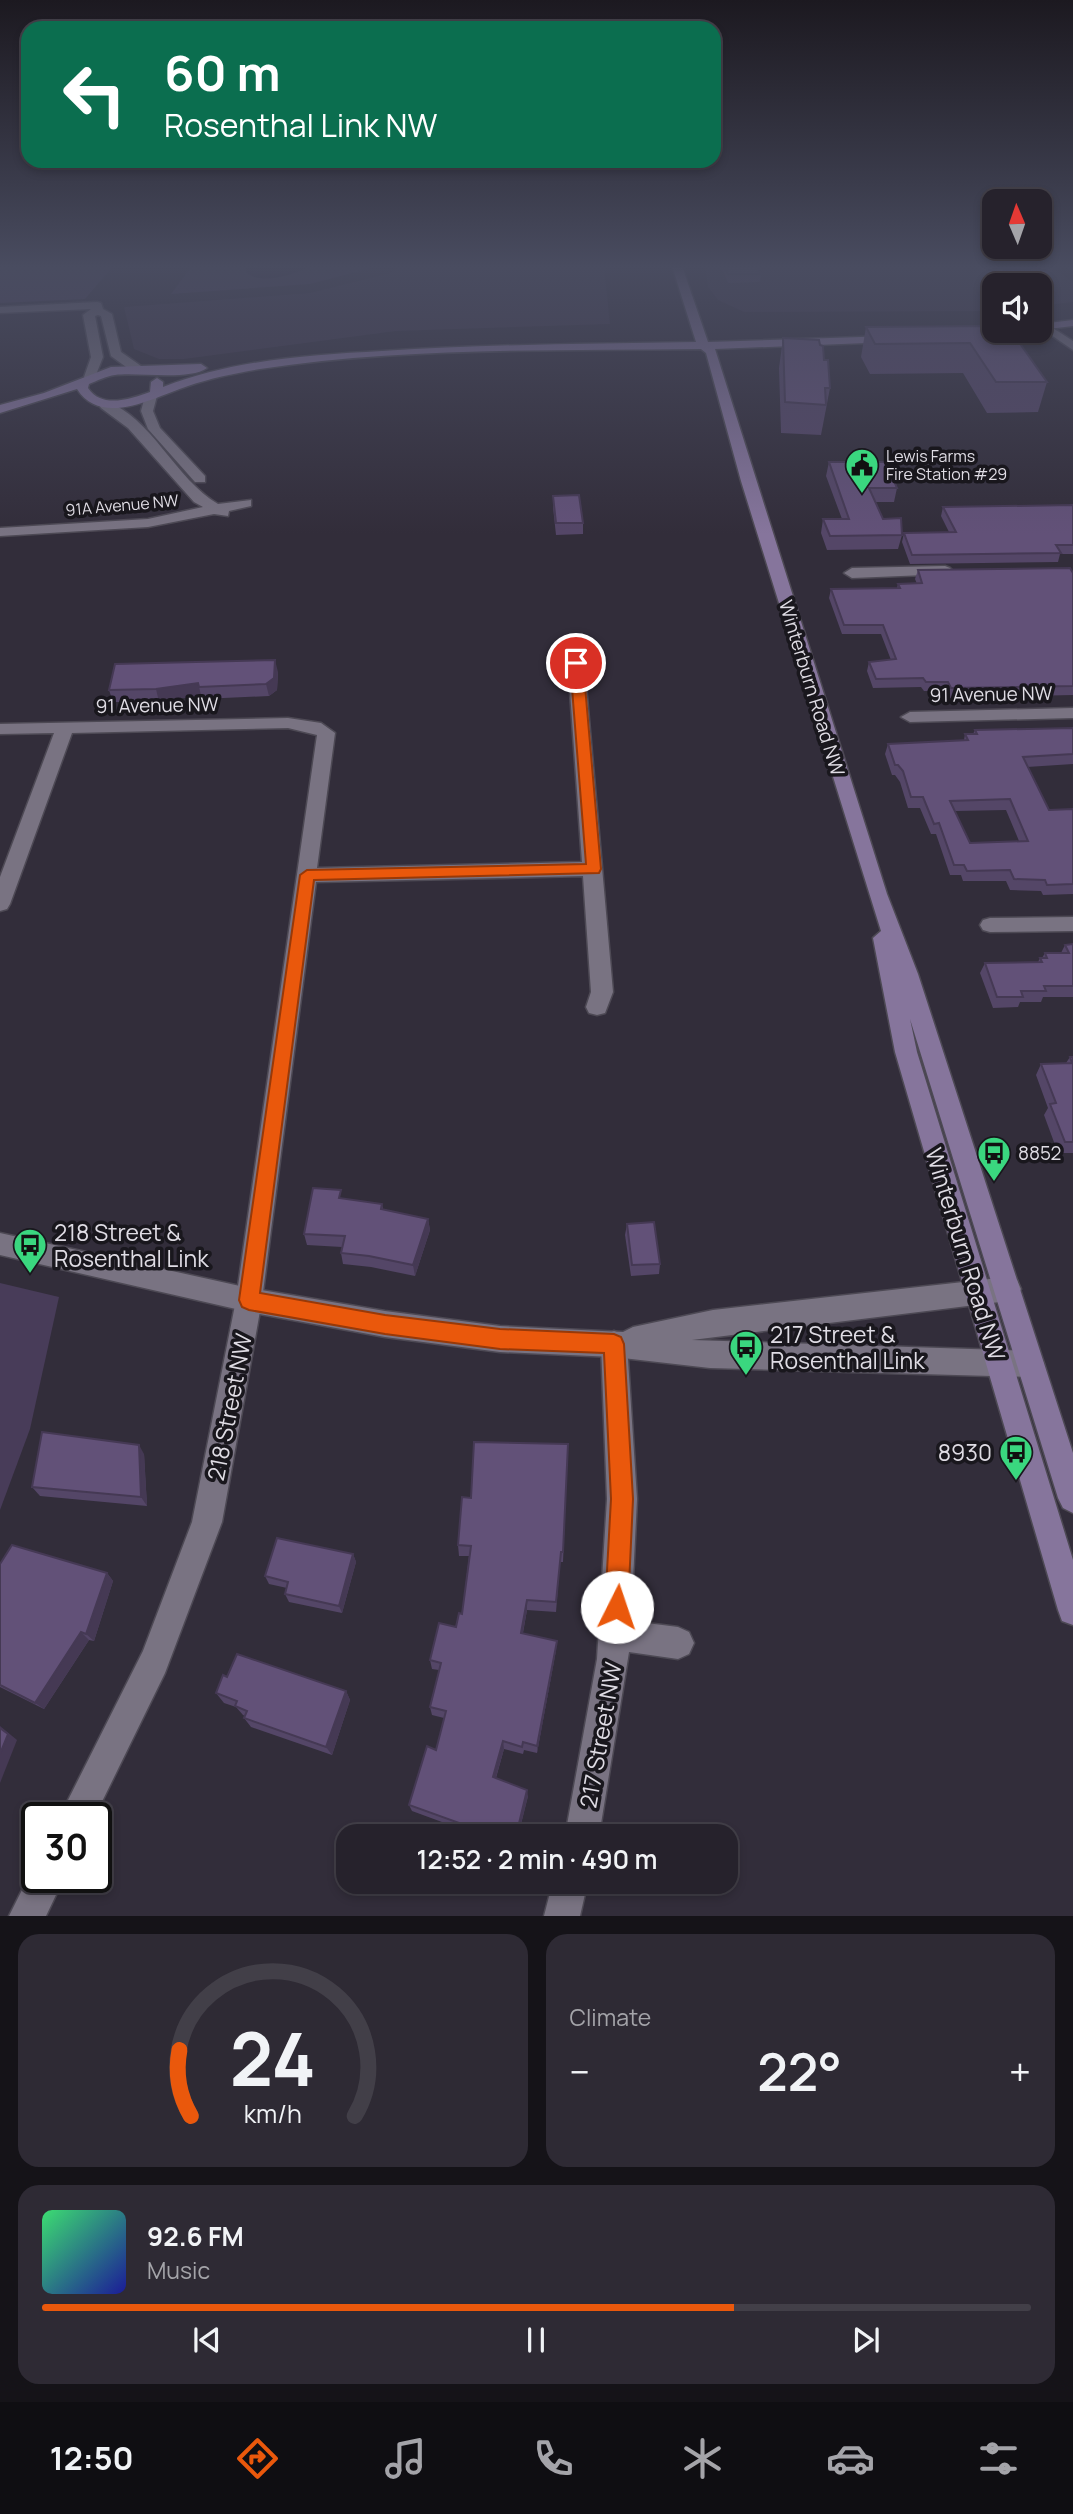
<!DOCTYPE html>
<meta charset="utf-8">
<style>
:root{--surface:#26222c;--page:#2e2a34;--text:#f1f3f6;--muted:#a4a4a9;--line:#423f48;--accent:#ea580c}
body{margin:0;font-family:Manrope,sans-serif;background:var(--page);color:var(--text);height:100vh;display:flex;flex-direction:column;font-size:26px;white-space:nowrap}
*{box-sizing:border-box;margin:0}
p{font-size:23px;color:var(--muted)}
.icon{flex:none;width:38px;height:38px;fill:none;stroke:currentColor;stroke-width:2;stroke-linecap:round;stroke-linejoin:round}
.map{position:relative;height:1916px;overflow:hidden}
.details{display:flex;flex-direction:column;gap:18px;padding:18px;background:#151318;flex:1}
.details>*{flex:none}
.guide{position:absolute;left:21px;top:21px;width:700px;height:147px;border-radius:21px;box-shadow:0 4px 10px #0003,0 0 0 2px var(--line);background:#0b6e4f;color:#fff;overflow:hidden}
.needle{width:46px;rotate:358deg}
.fabs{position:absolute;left:982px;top:189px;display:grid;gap:14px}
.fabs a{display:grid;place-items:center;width:70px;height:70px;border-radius:14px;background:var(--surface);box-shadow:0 4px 10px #0003,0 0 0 2px var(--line);font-size:35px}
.speed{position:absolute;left:21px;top:1802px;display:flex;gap:14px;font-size:35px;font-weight:700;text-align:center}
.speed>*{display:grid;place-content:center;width:91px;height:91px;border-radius:50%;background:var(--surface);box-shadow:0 4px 10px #0003,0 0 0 2px var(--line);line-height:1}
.speed .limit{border:4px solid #111;border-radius:10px;background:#fff;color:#111}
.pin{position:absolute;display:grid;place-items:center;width:60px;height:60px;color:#fff;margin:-30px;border:4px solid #fff;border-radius:50%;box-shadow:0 2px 7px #0007}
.me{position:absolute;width:77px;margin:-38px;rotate:4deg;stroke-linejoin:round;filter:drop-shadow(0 0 5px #0008)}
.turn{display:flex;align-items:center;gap:24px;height:147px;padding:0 28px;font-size:32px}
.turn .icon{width:91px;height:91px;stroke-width:2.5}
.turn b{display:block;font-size:49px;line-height:60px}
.big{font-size:52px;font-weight:600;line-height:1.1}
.details .card{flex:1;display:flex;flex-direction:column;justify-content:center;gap:10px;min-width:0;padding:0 24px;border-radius:21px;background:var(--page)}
.details .dial{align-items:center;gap:0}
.dial svg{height:182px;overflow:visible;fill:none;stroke:var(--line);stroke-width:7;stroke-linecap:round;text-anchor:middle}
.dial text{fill:var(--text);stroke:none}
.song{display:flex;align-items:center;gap:21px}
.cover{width:84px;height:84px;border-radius:10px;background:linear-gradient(135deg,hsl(140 70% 55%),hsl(240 70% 35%))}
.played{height:7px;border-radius:4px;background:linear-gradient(90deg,var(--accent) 70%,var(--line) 70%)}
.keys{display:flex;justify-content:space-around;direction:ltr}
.heat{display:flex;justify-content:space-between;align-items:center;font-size:38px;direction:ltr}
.details .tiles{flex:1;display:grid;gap:18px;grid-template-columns:1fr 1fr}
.card:last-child{grid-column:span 2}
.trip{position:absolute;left:336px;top:1824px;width:402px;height:70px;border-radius:21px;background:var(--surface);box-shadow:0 4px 10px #0003,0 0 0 2px var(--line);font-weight:600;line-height:70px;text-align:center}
.dock{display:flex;height:112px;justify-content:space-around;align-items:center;background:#0f0e12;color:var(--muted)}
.dock .icon{width:49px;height:49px}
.dock .active{color:var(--accent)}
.dock b{font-size:32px;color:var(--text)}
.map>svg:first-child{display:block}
.built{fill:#3e3649}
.green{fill:#483c59}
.water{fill:#271839}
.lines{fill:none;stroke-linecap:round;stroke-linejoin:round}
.minor-casing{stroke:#4d4954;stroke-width:3}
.tertiary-casing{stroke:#4d4954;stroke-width:3}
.secondary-casing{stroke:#4d4954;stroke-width:3}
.minor{fill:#797382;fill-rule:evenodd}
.tertiary{fill:#797382;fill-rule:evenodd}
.secondary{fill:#86759c;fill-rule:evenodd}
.wall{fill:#544667;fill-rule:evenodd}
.shaded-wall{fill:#453954}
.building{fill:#625178;stroke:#453954;stroke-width:2;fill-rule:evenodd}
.route{fill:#ea580c;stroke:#983908;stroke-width:2}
.labels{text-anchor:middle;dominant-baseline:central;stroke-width:7;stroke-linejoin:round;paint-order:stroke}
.far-poi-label{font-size:16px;fill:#dfdce4;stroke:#19171d;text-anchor:start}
.far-street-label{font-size:16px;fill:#dfdce4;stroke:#19171d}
.street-label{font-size:19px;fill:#dfdce4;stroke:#19171d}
.poi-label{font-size:19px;fill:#dfdce4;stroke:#19171d;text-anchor:start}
.near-poi-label{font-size:23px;fill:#dfdce4;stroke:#19171d;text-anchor:start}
.near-street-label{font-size:23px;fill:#dfdce4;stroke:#19171d}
</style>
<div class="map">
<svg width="1073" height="1916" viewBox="0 0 1073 1916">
<rect width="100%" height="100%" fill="#322d3a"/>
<g class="built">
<path d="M395,266H604L610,324L396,331L184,359H159L134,349L124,307L310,293L394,272Z"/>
<path d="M705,266H1051L1073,282V302L1040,306V285H994V311L744,312L718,300L708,287Z"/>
</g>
<g class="green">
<path d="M0,266H113L85,299L0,303Z"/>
<path d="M192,266H379L310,284L171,294Z"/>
<path d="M0,1283L59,1297L30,1429L0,1510Z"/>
</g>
<path class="water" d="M246,266H311C295,274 261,286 246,272Z"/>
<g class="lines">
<defs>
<g id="minor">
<path d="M97,302L101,303L103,309L112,314L121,352L141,366V372H133L111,356L101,316L98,315L95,316L103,357L94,380H86L84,377L91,357L83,315L91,309L0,313V307Z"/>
<path d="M151,392L157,396L153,411L160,428L205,476V482H195L148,429L141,411L145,396Z"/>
<path d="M105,401C151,416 176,480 218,504L251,500V506L229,511L228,516L214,514L148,527L0,536V528L148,519L203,507L194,502L128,428L101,408L99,405Z"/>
<path d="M945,566L950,568L953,571L950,574L852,578L844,573L852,568Z"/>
<path d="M576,658L584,663L613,992L605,1013L597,1015L589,1013L586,1007L591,992L583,876L316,882L262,1300L222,1522L165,1673L94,1818H59L143,1651L192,1522L236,1300L317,735L288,728L72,733L10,904L7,909L0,911V877L54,733L0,734V724L288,718L321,723L335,733L317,868L582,862L568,663Z"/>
<path d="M1073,708V718L910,722L901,717L910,712Z"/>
<path d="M1073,917V931L990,932L983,930L980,925L983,920L990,918Z"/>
<path d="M614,1331L624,1335L627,1344L637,1499L631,1621L678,1627L689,1632L694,1643L689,1654L678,1659L629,1652L599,1836H565L597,1659L607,1499L601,1344L604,1335Z"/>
<path d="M37,1864V1878H64L46,1916H9L34,1866Z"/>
<path d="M553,1881H588L580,1916H544Z"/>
</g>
<g id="tertiary">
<path d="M1045,323L1073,341V350L1041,328V324Z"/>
<path d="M0,1233L249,1288L385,1311L500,1326L623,1332L633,1327L713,1310L1008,1277L1017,1280L1021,1289L1017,1298L1008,1301L692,1340L1030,1351L1040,1355L1044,1364L1040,1373L1030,1377L710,1368L614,1357L500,1352L385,1337L249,1312L0,1255Z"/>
</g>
<g id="secondary">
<path d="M672,266H682L708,342L891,336L897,339L891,342L715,349L887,894L918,974L1073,1453V1513L1063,1508L1058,1498L910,1019L917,1052L1073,1560V1625L1062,1621L1058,1610L895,1052L873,938L881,931L741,481L706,353L701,349C555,351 405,347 260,369C236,373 211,378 188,386C154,397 102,428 77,389L0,413V405L44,393L111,367L201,364L207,368C189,381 138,372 115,375C106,376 97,381 89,384L88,388C102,409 130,399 150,392L151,382L157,378L163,382V387C232,360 308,355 382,351C487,344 592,344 696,342Z"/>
<path d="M1073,320V326L1040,330V324Z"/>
</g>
</defs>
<use href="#minor" class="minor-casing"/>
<use href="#tertiary" class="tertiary-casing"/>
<use href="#secondary" class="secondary-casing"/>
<use href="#minor" class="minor"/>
<use href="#tertiary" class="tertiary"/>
<use href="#secondary" class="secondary"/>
</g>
<g class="wall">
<path d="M721,266H757L761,274L760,282L728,283Z"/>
<path d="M995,266H1073V271L1067,268L1048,269L1049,271L1044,289H1040V285H1010Z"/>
<path d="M994,326L1047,382L1038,412L987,413L963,373L870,374L861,357L866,327Z"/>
<path d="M783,338L820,345L824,360L830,388L821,435L781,433L779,368Z"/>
<path d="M829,462L897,488L894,502H875L883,519L902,535L898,549L827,550L821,533L823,519H842L826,476Z"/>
<path d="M553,496L583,523V534L556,535L553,507Z"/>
<path d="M1073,505V554H1060L1058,562L910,564L902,542L904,533L949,532L941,516L943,507Z"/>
<path d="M918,570L1073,573V695L948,698L946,691H924L921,687L873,688L867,671L869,662L891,660L881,634H842L829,598L831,589L897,588L898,584H917L915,579Z"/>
<path d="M278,672L277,690L269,696L202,699L201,695L159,702H113L109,690Z"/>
<path d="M1073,728V764L1027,767L1049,810L1073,809V894L1043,895L1041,891L1010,890L1006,881H963L961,875H950L936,834H931L920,808H908L900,782L895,775H892L885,754L888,744L964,740L965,734H973L975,730ZM1006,810L1019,841L970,843L955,811Z"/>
<path d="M1073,944V997H1043L1041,1002H1020L1018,1007L993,1008L980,973L985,963L1038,962L1040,958H1042L1045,953H1061L1065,945Z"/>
<path d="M1070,1057H1073V1153H1058L1044,1115L1048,1108L1036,1075L1041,1064L1066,1063Z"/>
<path d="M343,1199L382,1204L383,1209L428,1219L430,1230L415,1276L371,1267L343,1264L341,1253L342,1247L307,1245L304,1234Z"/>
<path d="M627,1224L660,1264L659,1274L631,1276L625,1235Z"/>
<path d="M568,1444L563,1562H560L556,1612L527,1610L523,1633L556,1650L537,1753L524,1750L523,1754L504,1749L496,1778L528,1796L518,1836H498L487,1832L486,1836H480L412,1811L409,1805L436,1750L444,1718L432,1715L430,1707L439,1670L432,1669L430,1660L456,1627L462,1614L469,1556H459L458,1545L471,1498Z"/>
<path d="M144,1454L147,1506L40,1496L32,1487Z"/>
<path d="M353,1554L356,1562L342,1613L289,1602L285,1594L287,1588L269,1584L265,1576Z"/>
<path d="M0,1564L107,1573L113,1581L94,1641L89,1640L44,1709L0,1687Z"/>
<path d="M227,1677L346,1691L350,1700L332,1755L251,1727L244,1718L245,1716L243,1715L236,1707L224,1703L216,1693Z"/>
</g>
<g class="shaded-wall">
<path d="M275,660L278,672L277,690L269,696L266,684Z"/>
<path d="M198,683L201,695L159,702L156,689Z"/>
<path d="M428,1219L430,1230L415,1276L413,1265Z"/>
<path d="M139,1445L144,1454L147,1506L141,1497Z"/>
<path d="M353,1554L356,1562L342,1613L339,1606Z"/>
<path d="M107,1573L113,1581L94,1641L86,1634Z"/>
<path d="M527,1600V1610L521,1642V1633Z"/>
<path d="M81,1632L89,1640L44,1709L35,1703Z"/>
<path d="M557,1641L556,1650L537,1753V1746Z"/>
<path d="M346,1691L350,1700L332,1755L326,1747Z"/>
<path d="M0,1726L17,1740L0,1783Z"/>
<path d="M503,1741L504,1749L494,1784L493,1777Z"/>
<path d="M527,1790L528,1796L518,1836H516Z"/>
</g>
<g class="building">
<path d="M725,266H757L761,274H728Z"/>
<path d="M1014,266H1045L1049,271H1018Z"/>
<path d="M994,326V331H1011L1047,382H996L970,343L875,344L866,327Z"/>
<path d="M783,338L819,340L820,345L823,346L824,360H828L830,388H825L826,405L785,402Z"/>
<path d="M829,462H886L897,488H869L883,519L901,518L902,535L830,536L823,519H849Z"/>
<path d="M579,495L583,523H556L553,496Z"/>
<path d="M1073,505V545H1056L1061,553L912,555L904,533L956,532L943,507Z"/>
<path d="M1070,568L1073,573V686L951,688L948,682H926L923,678L876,679L869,662L896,659L883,625H844L831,589L900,588L898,584L922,583L918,570Z"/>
<path d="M275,660L274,678L266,684L199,687L198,683L156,689L109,690L115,664Z"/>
<path d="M1073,728V754L1023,757L1049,810L1073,809V884L1047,885L1045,880L1014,879L1010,870L967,871L964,865H954L939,823L934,824L923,797H911L903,771L898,765H895L888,744L968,740L965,734H977L975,730ZM1010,799L1028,841L970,843L950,801Z"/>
<path d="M1073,944V986H1044L1046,991H1021L1023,997H997L985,963L1042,962L1040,958H1047L1045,953H1069L1065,945Z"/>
<path d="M1070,1057H1073V1142H1065L1050,1104L1056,1103L1041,1064L1072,1063Z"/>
<path d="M313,1188L341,1190L339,1198L382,1204L381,1209L428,1219L413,1265L369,1256L341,1253L345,1236L304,1234Z"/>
<path d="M654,1222L660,1264L632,1265L627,1224Z"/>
<path d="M42,1432L139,1445L141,1497L32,1487Z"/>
<path d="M474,1442L568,1444L563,1552H561L556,1602L527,1600L521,1633L557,1641L537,1746L523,1742L522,1747L503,1741L493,1777L527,1790L516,1836H511L486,1826L484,1832L409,1805L427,1746L436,1750L446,1711L430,1707L441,1663L430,1660L439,1623L456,1627L459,1613L462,1614L471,1546L458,1545L462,1497L471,1498Z"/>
<path d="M277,1538L353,1554L339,1606L285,1594L288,1582L265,1576Z"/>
<path d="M12,1545L107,1573L86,1634L81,1632L35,1703L0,1685V1564Z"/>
<path d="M237,1654L346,1691L326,1747L244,1718L247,1711L235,1706L237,1701L216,1693L223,1675L227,1677Z"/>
<path d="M0,1728L8,1734L0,1754Z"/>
</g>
<linearGradient id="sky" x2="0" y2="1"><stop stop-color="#1c1920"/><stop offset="0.5" stop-color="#494c60"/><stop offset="1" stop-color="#494c60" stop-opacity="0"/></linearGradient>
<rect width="1073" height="534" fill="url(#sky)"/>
<path class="route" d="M576,659L583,663L601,869L599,873L314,880L260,1293L385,1315L500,1329L614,1334L621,1337L624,1344L633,1499L628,1607L625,1616L617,1619L608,1616L605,1607L611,1499L604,1353L500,1349L385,1334L249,1310L242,1307L239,1300L300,875L307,870L586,864L570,663Z"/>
<defs>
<symbol id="civic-pin" viewBox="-11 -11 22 30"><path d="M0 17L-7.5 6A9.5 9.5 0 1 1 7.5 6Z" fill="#3ad77f" stroke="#19171d"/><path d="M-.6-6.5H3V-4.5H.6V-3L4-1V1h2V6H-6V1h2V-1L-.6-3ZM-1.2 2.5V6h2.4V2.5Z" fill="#111"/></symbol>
<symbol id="bus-pin" viewBox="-11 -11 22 30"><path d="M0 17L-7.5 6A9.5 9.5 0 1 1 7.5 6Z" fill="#3ad77f" stroke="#19171d"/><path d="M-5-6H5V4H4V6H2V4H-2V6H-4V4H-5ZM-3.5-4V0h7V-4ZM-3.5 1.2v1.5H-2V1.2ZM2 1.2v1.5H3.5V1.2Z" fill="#111"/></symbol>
</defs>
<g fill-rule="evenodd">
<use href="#civic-pin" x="843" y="446" width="38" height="52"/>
<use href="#bus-pin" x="975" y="1134" width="38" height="52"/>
<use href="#bus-pin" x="11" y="1226" width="38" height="52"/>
<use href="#bus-pin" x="727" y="1328" width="38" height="52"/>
<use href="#bus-pin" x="997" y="1433" width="38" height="52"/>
</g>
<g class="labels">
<g class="far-poi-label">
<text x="886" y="456">Lewis Farms<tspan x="886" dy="18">Fire Station #29</tspan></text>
</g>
<g class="far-street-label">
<text transform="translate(122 505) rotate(-5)">91A Avenue NW</text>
</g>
<g class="street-label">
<text transform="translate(812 688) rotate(73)">Winterburn Road NW</text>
<text transform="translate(991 694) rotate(-1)">91 Avenue NW</text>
<text transform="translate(157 705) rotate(-1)">91 Avenue NW</text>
</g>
<g class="poi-label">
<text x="1018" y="1153">8852</text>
</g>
<g class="near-poi-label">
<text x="54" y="1232">218 Street &amp;<tspan x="54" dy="26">Rosenthal Link</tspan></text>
<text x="770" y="1334">217 Street &amp;<tspan x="770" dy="26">Rosenthal Link</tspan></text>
<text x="992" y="1452" text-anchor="end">8930</text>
</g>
<g class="near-street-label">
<text transform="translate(966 1254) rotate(73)">Winterburn Road NW</text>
<text transform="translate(229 1407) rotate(-79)">218 Street NW</text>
<text transform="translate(600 1735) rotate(-80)">217 Street NW</text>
</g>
</g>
</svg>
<div class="fabs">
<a><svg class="needle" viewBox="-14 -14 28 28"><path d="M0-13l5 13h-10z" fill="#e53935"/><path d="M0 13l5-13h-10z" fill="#a4a4a9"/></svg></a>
<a><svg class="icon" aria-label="sound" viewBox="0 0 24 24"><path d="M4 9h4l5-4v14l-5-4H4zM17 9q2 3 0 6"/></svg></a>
</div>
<div class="speed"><div class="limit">30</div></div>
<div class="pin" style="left:576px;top:663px;background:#d93025"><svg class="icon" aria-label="arrive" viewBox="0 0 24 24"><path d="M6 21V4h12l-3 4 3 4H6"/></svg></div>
<svg class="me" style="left:617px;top:1607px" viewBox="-20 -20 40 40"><circle r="19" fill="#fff"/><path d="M0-13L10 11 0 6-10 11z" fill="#ea580c"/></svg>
<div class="trip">12:52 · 2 min · 490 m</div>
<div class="guide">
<div class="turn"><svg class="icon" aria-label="left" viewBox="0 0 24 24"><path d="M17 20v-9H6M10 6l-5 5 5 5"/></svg><div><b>60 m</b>Rosenthal Link NW</div></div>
</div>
</div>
<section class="details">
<div class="tiles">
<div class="card dial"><svg viewBox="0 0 100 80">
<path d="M14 69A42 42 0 1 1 86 69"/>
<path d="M14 69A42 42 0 0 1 9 40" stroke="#ea580c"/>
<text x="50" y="56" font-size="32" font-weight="700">24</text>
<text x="50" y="72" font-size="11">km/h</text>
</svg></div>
<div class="card"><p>Climate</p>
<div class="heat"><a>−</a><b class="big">22°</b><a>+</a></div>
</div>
<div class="card">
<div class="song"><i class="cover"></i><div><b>92.6 FM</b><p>Music</p></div></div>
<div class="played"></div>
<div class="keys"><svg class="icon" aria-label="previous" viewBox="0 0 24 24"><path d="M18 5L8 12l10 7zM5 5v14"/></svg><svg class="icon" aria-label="pause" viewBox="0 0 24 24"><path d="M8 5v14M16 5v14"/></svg><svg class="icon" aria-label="next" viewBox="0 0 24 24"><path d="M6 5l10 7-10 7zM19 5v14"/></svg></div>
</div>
</div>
</section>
<nav class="dock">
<b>12:50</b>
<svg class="icon active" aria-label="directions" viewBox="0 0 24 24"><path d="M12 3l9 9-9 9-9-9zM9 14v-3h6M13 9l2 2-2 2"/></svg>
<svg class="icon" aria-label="music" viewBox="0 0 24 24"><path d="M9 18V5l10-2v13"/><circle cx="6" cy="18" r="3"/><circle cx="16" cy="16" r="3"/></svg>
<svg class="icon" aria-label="phone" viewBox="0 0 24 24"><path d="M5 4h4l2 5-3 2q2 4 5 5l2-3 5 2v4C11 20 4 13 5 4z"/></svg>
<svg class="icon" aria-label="climate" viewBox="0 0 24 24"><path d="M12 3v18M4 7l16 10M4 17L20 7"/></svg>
<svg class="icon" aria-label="car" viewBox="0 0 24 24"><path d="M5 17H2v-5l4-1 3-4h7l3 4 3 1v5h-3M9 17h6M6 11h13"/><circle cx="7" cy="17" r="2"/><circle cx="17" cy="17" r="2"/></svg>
<svg class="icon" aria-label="filters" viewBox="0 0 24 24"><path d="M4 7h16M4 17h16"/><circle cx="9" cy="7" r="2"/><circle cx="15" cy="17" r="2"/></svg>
</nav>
